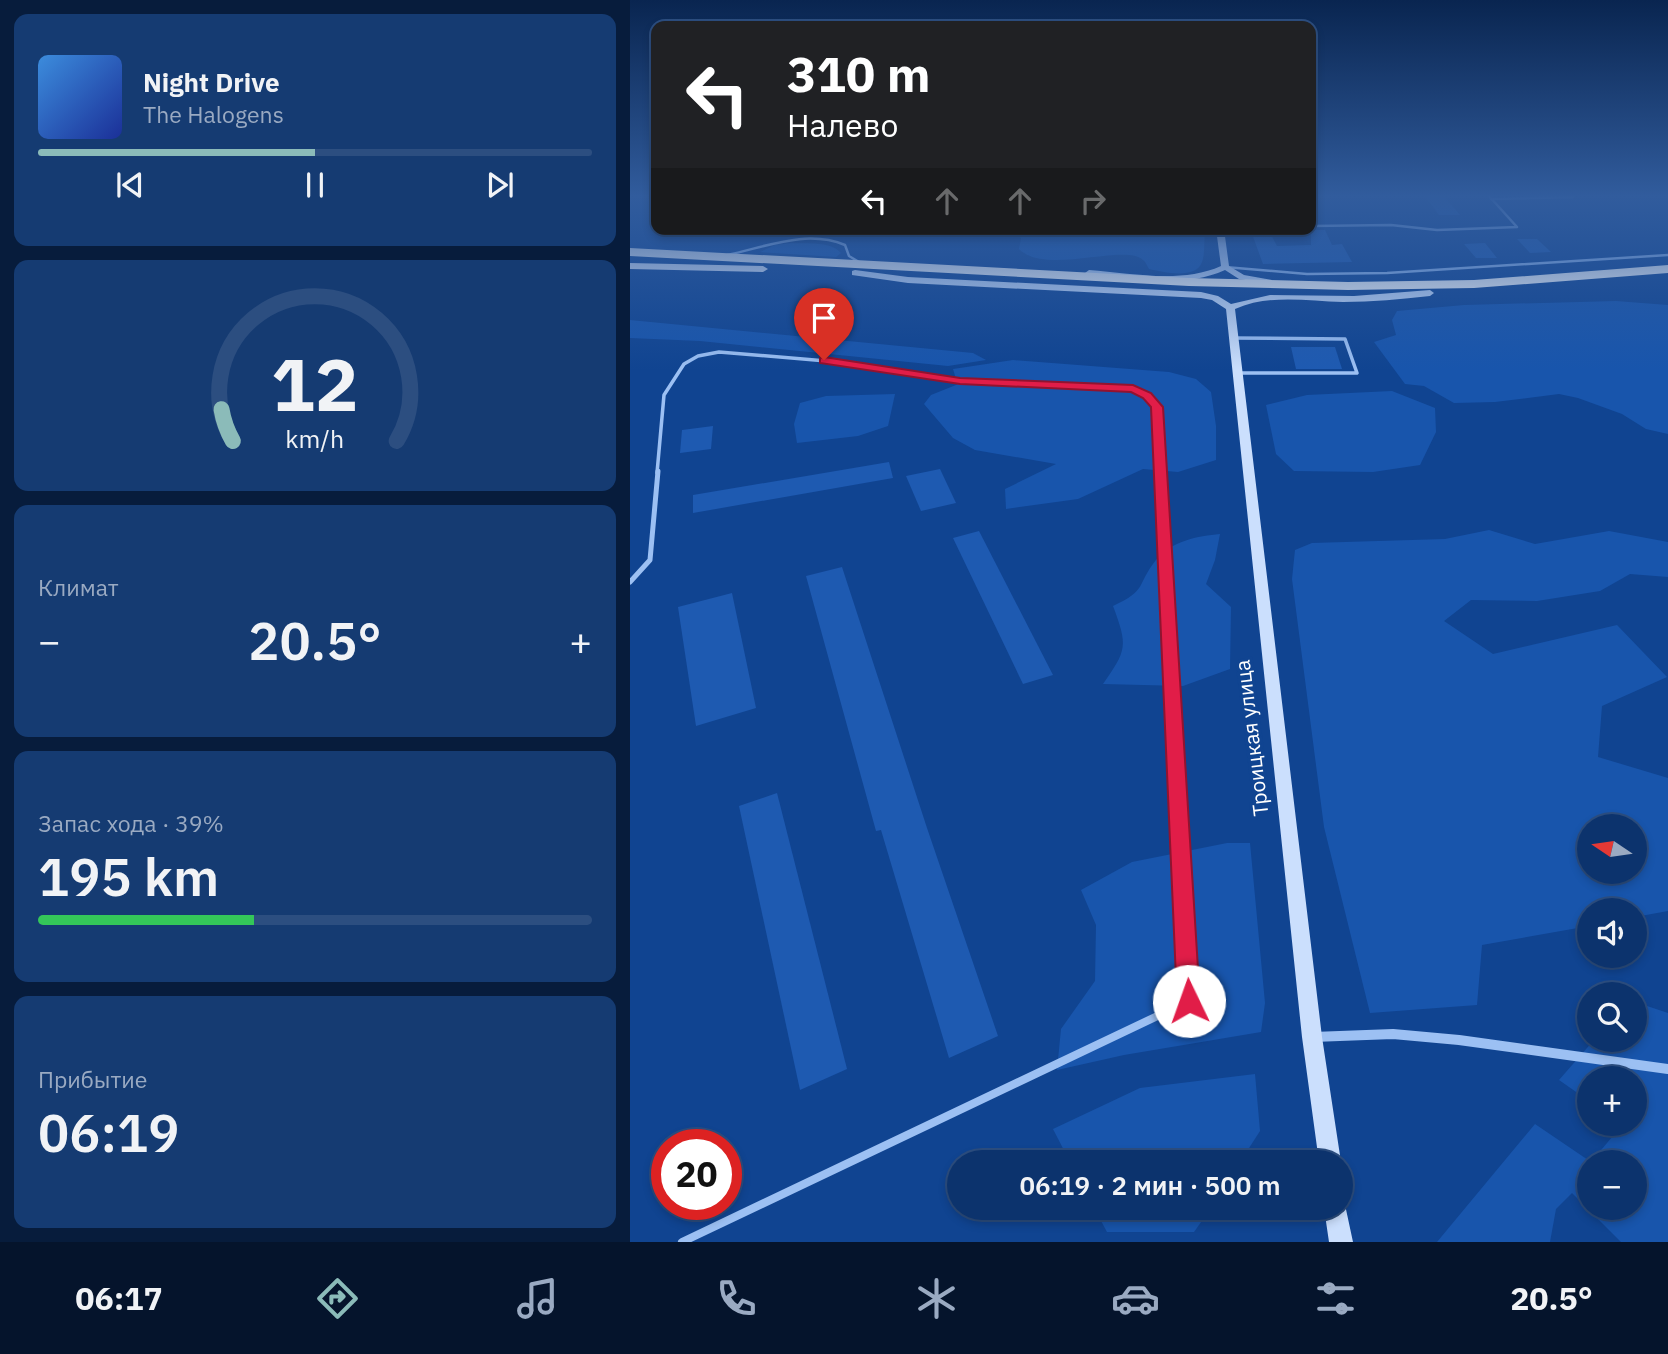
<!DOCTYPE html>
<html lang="ru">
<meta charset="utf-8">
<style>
:root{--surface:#0c336d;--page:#153b72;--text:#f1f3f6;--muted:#9aaac2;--line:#2c4e80;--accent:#8bbbb9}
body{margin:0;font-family:"IBM Plex Sans",sans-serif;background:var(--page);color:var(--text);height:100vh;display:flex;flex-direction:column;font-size:26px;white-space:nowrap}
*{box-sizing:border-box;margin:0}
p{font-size:23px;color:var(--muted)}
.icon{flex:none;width:38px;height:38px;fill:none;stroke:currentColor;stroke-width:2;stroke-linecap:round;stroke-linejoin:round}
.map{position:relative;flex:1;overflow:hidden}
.side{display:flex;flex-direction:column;gap:14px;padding:14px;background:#071c3c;width:630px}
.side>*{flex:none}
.hud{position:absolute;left:21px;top:21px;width:665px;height:214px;border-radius:14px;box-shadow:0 4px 10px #0003,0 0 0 2px var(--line);background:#202124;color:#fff;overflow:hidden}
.needle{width:46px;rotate:283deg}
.controls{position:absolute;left:947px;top:814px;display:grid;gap:14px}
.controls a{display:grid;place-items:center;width:70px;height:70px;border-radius:50%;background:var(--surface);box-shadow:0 4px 10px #0003,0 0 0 2px var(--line);font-size:35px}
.speed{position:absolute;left:21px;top:1129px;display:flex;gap:14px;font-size:35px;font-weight:700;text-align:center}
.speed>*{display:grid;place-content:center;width:91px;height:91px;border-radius:50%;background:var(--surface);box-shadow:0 4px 10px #0003,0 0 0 2px var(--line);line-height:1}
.speed .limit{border:10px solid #d22;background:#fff;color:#111}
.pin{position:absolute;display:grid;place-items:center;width:60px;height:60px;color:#fff;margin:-72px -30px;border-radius:50% 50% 50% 0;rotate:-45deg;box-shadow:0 0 7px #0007}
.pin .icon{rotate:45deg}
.me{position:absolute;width:77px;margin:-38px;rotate:357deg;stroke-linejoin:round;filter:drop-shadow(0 0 5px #0008)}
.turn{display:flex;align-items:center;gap:24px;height:147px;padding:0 21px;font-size:32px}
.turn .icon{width:91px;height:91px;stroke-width:2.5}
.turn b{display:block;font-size:49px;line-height:60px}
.lanes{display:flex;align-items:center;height:66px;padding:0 21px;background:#0003;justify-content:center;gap:35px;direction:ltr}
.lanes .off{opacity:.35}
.big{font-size:52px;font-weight:600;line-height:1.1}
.side .widget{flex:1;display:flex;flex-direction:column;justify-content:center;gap:10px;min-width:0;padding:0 24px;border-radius:14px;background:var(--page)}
.side .dial{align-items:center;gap:0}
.dial svg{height:182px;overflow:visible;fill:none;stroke:var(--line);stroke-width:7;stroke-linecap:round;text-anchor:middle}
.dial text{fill:var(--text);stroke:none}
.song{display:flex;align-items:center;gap:21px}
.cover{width:84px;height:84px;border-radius:10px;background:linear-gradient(135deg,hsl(210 70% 55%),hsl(230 70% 35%))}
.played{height:7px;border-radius:4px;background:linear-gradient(90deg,var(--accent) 50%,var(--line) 50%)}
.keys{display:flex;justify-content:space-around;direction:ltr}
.heat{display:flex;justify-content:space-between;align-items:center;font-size:38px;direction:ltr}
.charge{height:10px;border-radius:5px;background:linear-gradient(90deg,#34c759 39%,var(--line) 0)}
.trip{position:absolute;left:317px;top:1150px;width:406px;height:70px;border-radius:35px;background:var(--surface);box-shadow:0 4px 10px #0003,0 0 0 2px var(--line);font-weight:600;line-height:70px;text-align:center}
.menu{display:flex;height:112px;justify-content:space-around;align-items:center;background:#05142c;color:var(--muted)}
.menu .icon{width:49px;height:49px}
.menu .selected{color:var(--accent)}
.menu b{font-size:32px;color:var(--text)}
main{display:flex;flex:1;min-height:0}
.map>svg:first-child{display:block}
.green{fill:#1855ac;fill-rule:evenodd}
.building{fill:#1e5ab1}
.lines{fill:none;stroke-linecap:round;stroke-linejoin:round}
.lane-far4{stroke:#9cc0f3;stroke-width:2.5}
.lane-far3{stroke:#9cc0f3;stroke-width:3.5}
.lane-far2{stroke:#9cc0f3;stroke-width:5}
.lane-far1{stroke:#9cc0f3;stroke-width:6}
.lane{stroke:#9cc0f3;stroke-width:8}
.street{stroke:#9cc0f3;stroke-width:10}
.secondary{fill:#cbdffd;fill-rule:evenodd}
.primary{fill:#e8f0ff;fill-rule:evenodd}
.highway{fill:#fff;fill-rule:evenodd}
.route{fill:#e11d48;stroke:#92132f;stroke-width:2}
.labels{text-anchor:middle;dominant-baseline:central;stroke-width:7;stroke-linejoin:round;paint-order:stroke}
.street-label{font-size:21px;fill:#fff;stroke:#104491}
</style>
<main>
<section class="side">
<div class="widget">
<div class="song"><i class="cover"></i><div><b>Night Drive</b><p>The Halogens</p></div></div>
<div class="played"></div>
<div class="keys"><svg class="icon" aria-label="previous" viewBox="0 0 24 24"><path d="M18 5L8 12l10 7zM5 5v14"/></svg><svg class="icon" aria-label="pause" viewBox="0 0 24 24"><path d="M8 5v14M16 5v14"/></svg><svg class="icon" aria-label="next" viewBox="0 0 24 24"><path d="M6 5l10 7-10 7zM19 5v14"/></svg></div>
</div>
<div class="widget dial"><svg viewBox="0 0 100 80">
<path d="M14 69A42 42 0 1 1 86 69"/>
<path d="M14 69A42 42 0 0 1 9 55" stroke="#8bbbb9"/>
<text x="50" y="56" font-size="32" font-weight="700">12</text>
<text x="50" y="72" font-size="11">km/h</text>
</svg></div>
<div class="widget"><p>Климат</p>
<div class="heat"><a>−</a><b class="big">20.5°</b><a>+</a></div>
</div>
<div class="widget"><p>Запас хода · 39%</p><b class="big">195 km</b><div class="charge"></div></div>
<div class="widget"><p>Прибытие</p><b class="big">06:19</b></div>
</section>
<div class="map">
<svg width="1038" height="1242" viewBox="0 0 1038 1242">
<rect width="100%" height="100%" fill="#104491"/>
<g class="green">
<path d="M305,229H573L575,233C574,241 575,254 572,262C566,280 533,272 519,269C517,266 516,262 513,260C494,243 416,276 389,249L391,238C379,227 325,230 305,229Z"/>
<path d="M162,243C177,244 201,241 211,253L206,257L130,252L145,245Z"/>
<path d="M986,301L1038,305V434L1016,429L992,414L948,398L929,394L865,402L824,403L794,386L775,384L744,342L766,335L762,320L767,311L834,305Z"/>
<path d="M0,320L343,353L356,360L318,366L70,341L0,338Z"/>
<path d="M383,360L539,372L566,379L581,392L586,426V460L548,472L513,469L448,499L376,509L375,489L426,464L345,450L323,438L294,404L301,395L331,383L326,379L323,369Z"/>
<path d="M762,391L805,408L806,432L790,465L743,472L664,471L646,454L636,405L677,395Z"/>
<path d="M265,394L258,426L228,436L167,443L164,424L170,403L196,396Z"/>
<path d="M859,530L905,544L979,531L1038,542V577L1000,574L970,591L907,601L841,600L814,621L863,654L987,625L1037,677L972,706L968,757L1038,778V911L1005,917L1004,910H959V926L852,945L847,1005L740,1013L694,827L662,579L665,550L682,543L815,539ZM959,826H1004V872H959Z"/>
<path d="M590,534L585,560L576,584L601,607L600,669L553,686L473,684C497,650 498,646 483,606C518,590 506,585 526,560C541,541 568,536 590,534Z"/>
<path d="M597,843H620L635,1003L631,1032L494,1055L427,1070L431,1029L465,981L466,925L451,890L502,862Z"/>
<path d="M1005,1002L1038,1013V1242H991L942,1193L926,1209L920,1242H807L905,1124L961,1162L959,1208H1004V1162H961L993,1124H1004V1078H959V1101L929,1080L964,1040H1004Z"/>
<path d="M625,1074L630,1131L610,1162H440L423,1129L510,1088Z"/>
<path d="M464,1208H581L564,1232H477Z"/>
</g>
<g class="building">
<path d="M795,196H814L830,215H809Z"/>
<path d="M681,230H695L702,245L712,244L722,262L633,264L621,231H639L647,246L681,245Z"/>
<path d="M887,239H907L921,252L900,253Z"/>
<path d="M855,243L867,258H846L834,244Z"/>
<path d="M661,347H705L712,369H666Z"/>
<path d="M83,426L81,449L50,453L52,430Z"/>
<path d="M259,462L263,478L63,513V495Z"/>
<path d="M310,469L326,503L291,511L276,476Z"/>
<path d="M349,531L423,675L393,684L323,538Z"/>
<path d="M212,567L297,828L368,1036L319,1058L251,830L246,831L176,576Z"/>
<path d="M102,593L126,708L66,726L48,607Z"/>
<path d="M147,793L217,1069L170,1090L109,806Z"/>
</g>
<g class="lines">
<g class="lane-far4">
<path d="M861,199L943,197"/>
<path d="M681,226L761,225L807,230L887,227L859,196"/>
<path d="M97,255C136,247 176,229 215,245L219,256L229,262"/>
<path d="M595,267L677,274L757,273L1038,255"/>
</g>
<g class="lane-far3">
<path d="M603,338L715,339L727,373H607"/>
<path d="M27,473L34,395L54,364L68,356L89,352L220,363L330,381L481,386C500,389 514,393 527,407L531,473"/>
</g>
<g class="lane-far2">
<path d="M530,471L541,670"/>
<path d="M0,582L20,560L28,471"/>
</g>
<path class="lane-far1" d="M541,668L555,922"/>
<path class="lane" d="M52,1242L559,1001L555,920"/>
<path class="street" d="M683,1037L763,1034L829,1040L1038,1069"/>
<g class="secondary">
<path d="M586,229H594L599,266L614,275L642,280V284L609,279L595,270C553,289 503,278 459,276L455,273L459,270C501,273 551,284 591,266Z"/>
<path d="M225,270L278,277L571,292L588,296L601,304L640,295L724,296L800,290L804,293L800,296C771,299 742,302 713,302C676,301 639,294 605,309L692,1037L711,1162L710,1164V1162H689L672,1037L596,309L582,300L571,298L278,283L222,275V271Z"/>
<path d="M710,1198L714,1200L723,1242H699L694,1208H710Z"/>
</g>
<path class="primary" d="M0,263L133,266L138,269L133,272L0,269Z"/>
<path class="highway" d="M0,248L559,278L718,282L844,280L1038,265V273L844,288L718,290L559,286L0,256Z"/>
</g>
<linearGradient id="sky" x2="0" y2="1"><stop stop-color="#092550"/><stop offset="0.53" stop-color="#315c9d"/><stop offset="1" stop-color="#315c9d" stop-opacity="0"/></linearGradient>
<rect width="1038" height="370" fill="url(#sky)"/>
<path class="route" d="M194,357L330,378L503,385L521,393L533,407L570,1001L567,1008L559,1012L551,1008L547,1001L521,407L513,398L501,392L330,384L190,363V358Z"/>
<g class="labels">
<g class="street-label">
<text transform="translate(621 738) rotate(-97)">Троицкая улица</text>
</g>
</g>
</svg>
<div class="controls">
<a><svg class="needle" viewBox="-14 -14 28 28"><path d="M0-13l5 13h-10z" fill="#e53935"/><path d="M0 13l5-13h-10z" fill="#9aaac2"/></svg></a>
<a><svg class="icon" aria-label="sound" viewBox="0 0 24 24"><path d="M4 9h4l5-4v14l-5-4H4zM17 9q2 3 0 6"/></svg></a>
<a><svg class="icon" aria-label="search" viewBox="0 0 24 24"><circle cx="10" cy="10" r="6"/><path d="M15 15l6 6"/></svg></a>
<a>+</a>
<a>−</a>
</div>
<div class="speed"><div class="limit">20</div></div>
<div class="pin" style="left:194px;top:360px;background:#d93025"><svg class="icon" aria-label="arrive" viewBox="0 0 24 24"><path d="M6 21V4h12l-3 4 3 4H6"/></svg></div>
<svg class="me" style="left:559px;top:1001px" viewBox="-20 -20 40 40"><circle r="19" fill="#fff"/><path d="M0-13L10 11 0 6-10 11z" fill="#e11d48"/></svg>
<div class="trip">06:19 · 2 мин · 500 m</div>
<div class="hud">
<div class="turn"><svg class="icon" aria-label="left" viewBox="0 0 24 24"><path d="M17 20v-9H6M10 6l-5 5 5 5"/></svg><div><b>310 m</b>Налево</div></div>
<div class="lanes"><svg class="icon" aria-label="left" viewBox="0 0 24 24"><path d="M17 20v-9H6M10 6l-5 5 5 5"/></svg><svg class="icon off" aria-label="ahead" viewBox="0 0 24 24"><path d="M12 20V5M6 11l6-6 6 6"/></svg><svg class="icon off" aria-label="ahead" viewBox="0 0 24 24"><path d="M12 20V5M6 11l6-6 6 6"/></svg><svg class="icon off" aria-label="right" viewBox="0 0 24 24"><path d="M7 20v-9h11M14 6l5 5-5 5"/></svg></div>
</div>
</div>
</main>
<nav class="menu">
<b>06:17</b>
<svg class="icon selected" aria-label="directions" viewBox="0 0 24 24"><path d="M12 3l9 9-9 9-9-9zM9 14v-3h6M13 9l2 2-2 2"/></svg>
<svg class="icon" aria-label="music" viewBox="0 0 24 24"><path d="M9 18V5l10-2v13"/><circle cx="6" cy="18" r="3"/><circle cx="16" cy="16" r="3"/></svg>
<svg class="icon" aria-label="phone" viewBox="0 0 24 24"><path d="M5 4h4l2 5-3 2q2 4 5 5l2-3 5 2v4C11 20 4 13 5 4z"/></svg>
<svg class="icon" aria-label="climate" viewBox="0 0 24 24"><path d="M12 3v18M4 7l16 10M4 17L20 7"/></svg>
<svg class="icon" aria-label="car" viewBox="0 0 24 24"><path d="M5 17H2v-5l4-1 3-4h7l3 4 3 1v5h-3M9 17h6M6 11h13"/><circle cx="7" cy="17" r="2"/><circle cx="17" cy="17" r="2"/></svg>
<svg class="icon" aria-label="filters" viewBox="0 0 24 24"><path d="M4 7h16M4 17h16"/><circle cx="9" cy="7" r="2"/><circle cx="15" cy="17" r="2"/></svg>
<b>20.5°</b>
</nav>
